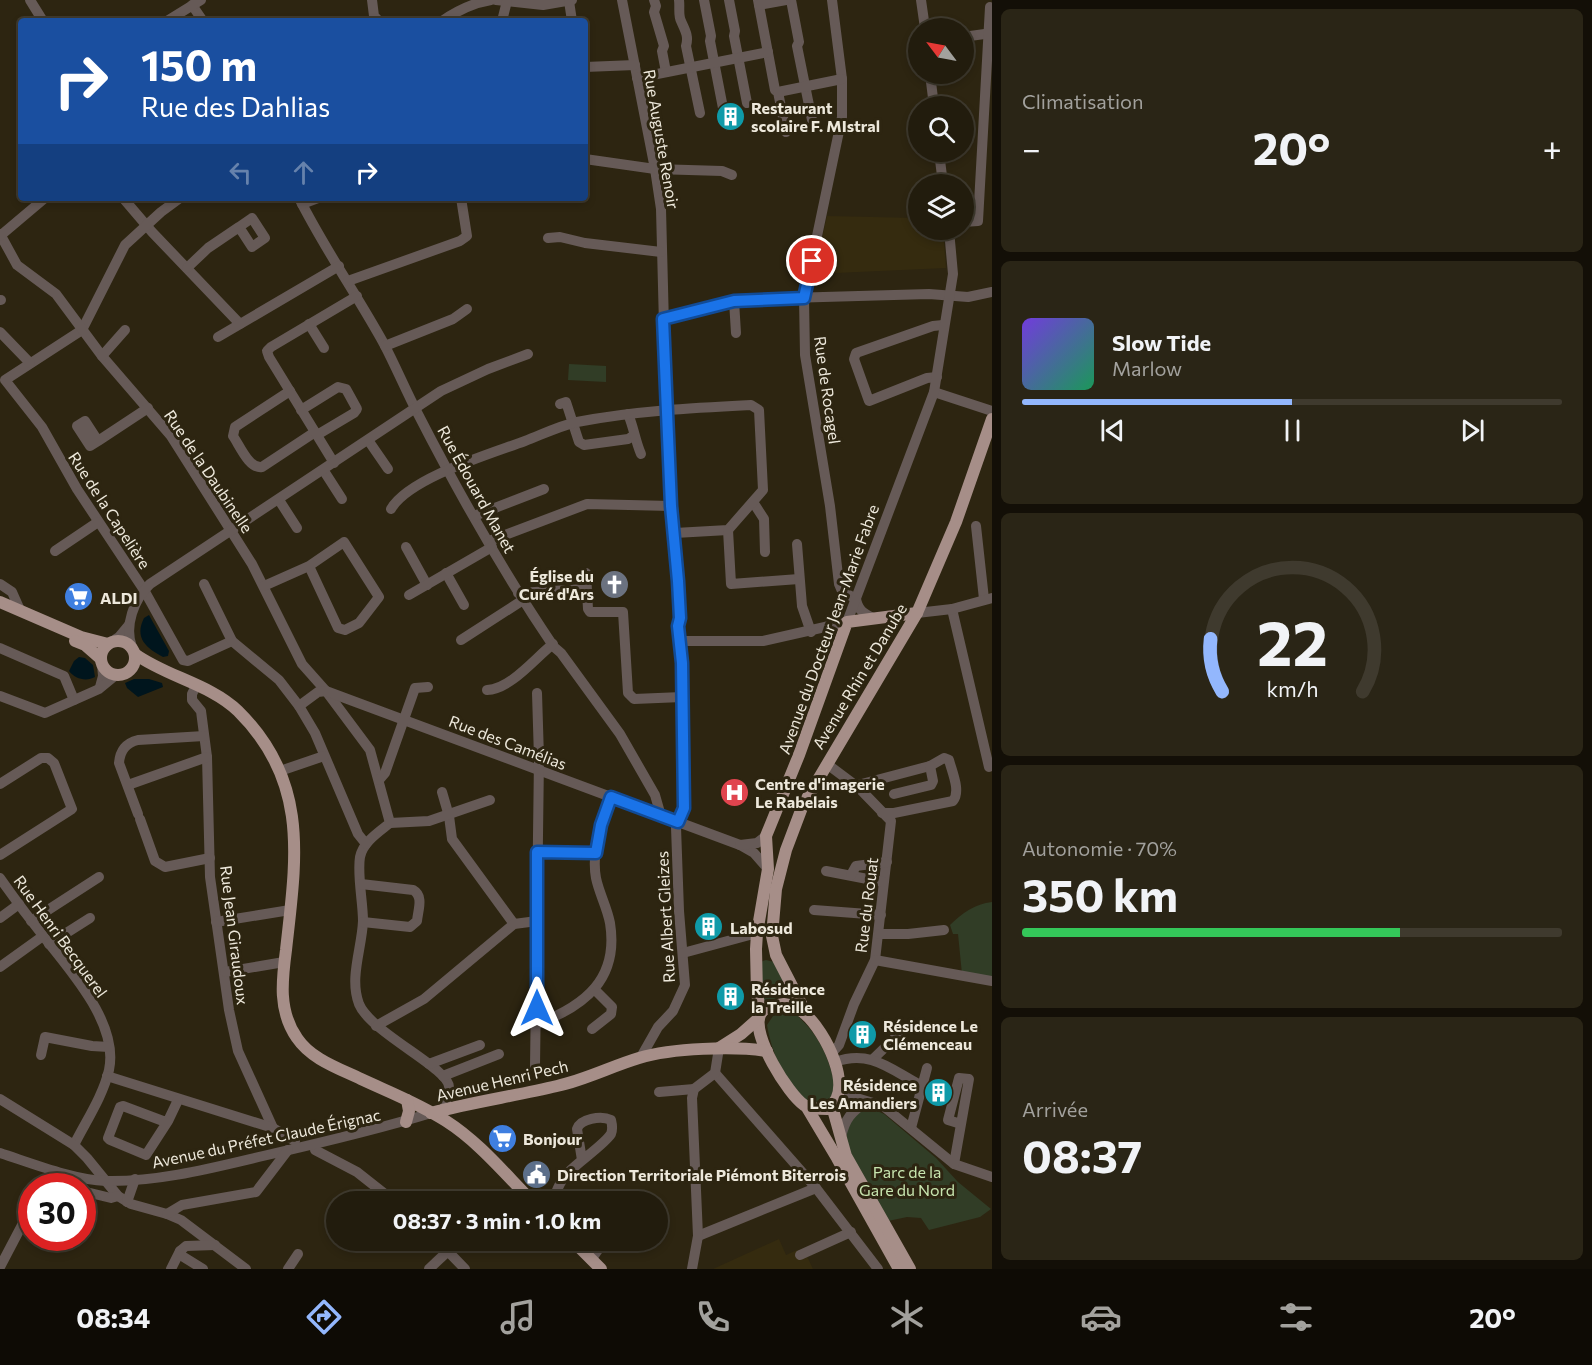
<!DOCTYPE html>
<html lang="fr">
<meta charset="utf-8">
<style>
:root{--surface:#221c0d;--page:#2a2516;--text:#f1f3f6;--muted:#a2a19d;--line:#3f3a2e;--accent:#93b7fd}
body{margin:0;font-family:Commissioner,sans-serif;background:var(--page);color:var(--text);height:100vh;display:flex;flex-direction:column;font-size:22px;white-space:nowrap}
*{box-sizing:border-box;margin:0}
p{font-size:20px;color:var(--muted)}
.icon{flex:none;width:33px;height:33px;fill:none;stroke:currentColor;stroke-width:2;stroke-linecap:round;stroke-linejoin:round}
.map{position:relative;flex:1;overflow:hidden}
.side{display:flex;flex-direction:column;gap:9px;padding:9px;background:#130f07;width:600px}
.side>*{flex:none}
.guide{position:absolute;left:18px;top:18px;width:570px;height:183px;border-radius:6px;box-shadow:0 3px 9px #0003,0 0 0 2px var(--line);background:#1a4fa0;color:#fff;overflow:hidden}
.needle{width:39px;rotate:302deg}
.fabs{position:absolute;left:908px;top:18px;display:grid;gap:12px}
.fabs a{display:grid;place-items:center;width:66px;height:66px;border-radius:50%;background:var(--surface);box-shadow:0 3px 9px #0003,0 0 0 2px var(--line);font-size:30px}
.speed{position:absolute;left:18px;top:1173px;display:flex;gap:12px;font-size:30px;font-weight:700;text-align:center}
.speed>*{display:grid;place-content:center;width:78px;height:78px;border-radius:50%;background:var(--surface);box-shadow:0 3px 9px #0003,0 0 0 2px var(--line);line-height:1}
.speed .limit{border:9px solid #d22;background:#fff;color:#111}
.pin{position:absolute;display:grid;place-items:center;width:51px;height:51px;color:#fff;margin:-26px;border:3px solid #fff;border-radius:50%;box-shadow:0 2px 6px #0007}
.me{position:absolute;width:66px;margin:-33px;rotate:0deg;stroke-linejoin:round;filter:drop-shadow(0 0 4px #0008)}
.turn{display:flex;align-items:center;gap:21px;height:126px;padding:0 24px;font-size:27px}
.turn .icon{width:78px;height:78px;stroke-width:2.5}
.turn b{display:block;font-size:42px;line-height:51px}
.lanes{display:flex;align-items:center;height:57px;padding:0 24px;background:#0003;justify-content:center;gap:30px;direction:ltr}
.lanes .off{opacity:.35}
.big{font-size:45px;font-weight:700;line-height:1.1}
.side .card{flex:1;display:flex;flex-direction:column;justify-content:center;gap:9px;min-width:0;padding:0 21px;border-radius:9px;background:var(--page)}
.side .dial{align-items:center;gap:0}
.dial svg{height:156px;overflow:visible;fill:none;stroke:var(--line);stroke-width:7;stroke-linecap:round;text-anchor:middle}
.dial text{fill:var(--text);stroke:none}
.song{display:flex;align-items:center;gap:18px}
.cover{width:72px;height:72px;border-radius:9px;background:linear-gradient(135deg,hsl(260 70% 55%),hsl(150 70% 35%))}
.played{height:6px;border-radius:3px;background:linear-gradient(90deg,var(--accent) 50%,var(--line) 50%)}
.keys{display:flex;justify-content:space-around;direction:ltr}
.heat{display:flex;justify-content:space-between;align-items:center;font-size:33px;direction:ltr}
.charge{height:9px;border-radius:4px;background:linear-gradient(90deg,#34c759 70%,var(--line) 0)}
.trip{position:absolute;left:326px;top:1191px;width:342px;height:60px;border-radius:30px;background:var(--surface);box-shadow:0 3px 9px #0003,0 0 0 2px var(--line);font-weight:700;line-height:60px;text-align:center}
.menu{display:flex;height:96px;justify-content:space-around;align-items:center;background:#0e0b05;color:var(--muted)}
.menu .icon{width:42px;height:42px}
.menu .current{color:var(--accent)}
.menu b{font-size:27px;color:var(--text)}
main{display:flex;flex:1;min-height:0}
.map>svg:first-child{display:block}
.built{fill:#352b0f}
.green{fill:#313d26}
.water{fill:#00151d}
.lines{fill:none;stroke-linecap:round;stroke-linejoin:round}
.minor{stroke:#665a57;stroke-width:10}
.major{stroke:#a68e88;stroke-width:12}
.route-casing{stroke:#114b97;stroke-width:15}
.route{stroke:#1a73e8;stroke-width:10}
.labels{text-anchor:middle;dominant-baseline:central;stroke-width:6;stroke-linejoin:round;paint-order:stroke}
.poi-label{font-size:16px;font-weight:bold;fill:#ede8db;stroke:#2d2511;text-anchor:start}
.street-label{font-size:16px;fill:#ede8db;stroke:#2d2511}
.park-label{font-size:16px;fill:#c8e5af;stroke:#2d2511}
</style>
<main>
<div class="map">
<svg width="992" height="1269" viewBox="0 0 992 1269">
<rect width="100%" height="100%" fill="#2d2511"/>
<g class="built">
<path d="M827,216L918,218V230H943L946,268L814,274Z"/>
<path d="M779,1239L786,1255L797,1250L801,1256L806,1254L813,1269H713Z"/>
</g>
<g class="green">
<path d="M569,364L606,366V382L568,380Z"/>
<path d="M992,902V977L962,974L958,934H953L950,925C962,913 975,904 992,902Z"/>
<path d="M766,960L774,962L792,995H781L762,1006L760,962Z"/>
<path d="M788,1008C818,1031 830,1056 836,1093L828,1106C822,1105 814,1105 809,1102C786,1090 771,1050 767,1025L777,1010Z"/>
<path d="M865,1108L875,1110L884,1114L936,1158L958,1182L991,1209L980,1217L929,1230L921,1218L907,1217L888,1221C872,1193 842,1156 847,1123Z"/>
</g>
<g class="water">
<path d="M149,615L169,651L168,656L163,657C146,648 134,638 144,618Z"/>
<path d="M79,657L85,658L93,665L95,677C86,682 75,679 69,671L74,661Z"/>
<path d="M134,679H149L162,683L163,687L138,697L127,688L125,683Z"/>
</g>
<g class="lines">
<g class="minor">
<path d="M30,0L43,21"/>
<path d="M372,0L374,16L379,21"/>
<path d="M496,0L543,5L572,0"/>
<path d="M622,0L655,169L661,209L666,403L678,581L680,618L678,626L682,663L684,808L676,827L679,911L685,985L673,1011L658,1027L641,1057"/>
<path d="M654,0L656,6L654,12L664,46L662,51L666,72"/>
<path d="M679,0C680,7 678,15 681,21C685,30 689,36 686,46L700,113"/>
<path d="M704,0L711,36L710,41L723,108"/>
<path d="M729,0L735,31L734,36L747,103"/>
<path d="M758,0L775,90L778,92L786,132"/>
<path d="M791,0L799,42L797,46L812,120"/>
<path d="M832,0L842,79V117L804,298L805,355L830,506L839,584L842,591L856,599"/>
<path d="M921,0L925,28"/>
<path d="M569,1L572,21"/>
<path d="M192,5L203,21"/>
<path d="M759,5L786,0"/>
<path d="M167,21L201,0"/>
<path d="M442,21C458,10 472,3 491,0"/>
<path d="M502,21L507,1"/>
<path d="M963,37L992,33"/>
<path d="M585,67L635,65"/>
<path d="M930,74L934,106"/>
<path d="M637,78L768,52"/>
<path d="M778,92L842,79"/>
<path d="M939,152L943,184"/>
<path d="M585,159L655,169L722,171L732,175"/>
<path d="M123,198L152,232L240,324"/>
<path d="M180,198L161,212L125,245L82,330L5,380L42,427L77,489L144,590L183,660L188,661L232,641"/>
<path d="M299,198C324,248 357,295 384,344C396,367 406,391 418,414C459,494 504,573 554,647L561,653L620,734L655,795L661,816"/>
<path d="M395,198H401"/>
<path d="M302,204L318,198"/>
<path d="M963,222L978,221L990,7"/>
<path d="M0,234L17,265L56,294L102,356L171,436L252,564L302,664L326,691L370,750L390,823C379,832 363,842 360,857C357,875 363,902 363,921C362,948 349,978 359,1004C371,1033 449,1068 449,1087C449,1094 445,1103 444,1110"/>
<path d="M0,236L45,198"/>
<path d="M548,238L560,237L585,243L661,252"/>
<path d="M187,268L208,248L239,227L252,247L265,238L252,218L239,227"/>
<path d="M348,281L460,241L467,236L461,198"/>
<path d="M0,300H1"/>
<path d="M734,301L736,333"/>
<path d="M663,319L734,301L752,299L929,294L968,297L992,292"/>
<path d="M309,324L324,348"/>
<path d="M0,332L30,363"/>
<path d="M218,337L339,266"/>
<path d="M385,346L453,319L467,309"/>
<path d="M102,356L125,330"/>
<path d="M937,377L927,378L869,401L854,359L856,353L933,326L943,325"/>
<path d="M290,391L235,427L233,436C240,446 249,469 262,467L315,432"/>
<path d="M934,392L992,411"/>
<path d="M560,404L566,402L579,442L584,445L628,439L633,436"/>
<path d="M301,410L338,387L346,389L357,409L354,413L317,435"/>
<path d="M628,414C634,428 635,440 641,454"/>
<path d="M368,440L388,469"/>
<path d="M98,441L90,446L77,426L85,421L98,441L148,408"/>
<path d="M334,463L269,357L267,351L271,347L357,296"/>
<path d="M324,471L342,499"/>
<path d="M279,500L297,528"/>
<path d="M753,502L764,519L765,552"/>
<path d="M391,509C409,478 490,454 525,441C541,435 559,426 577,422C634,411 692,408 751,405L759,410L763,490L728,530L675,533"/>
<path d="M474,516L544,489"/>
<path d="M976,526L984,599"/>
<path d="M728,530L731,584L799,579"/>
<path d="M489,541L587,504L671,506"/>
<path d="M797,544L802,606L811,632"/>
<path d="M406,547L427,585"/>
<path d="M55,551L98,522"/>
<path d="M446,573L464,605"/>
<path d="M586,573L588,609L590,612H623L628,693L634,699L682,697"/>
<path d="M0,584L12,592L20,610"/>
<path d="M204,584L232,641L279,680L299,706L315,733L358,834L366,844"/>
<path d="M264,586L309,566L338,628L345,630L359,623L379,597L344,542L309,566"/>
<path d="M518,593L586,589"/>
<path d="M409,595L492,547"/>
<path d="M856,599C858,610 863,613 873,618"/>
<path d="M952,609L989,767"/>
<path d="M917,613L952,609L992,598"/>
<path d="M461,640L523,600"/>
<path d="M113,641L119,637L129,625"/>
<path d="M679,641H763L847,622L934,392L953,274L949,230"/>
<path d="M132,647C124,626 134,599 150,584L441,391L488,369L528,354"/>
<path d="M0,648L64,676L74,700"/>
<path d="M196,686L192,694V700L201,711L207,757L210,877L229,1010L238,1051L273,1128"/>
<path d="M100,687L103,676L102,664"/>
<path d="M487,690C511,689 535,658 553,644"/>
<path d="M0,696L45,713L99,689L116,675"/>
<path d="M299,706L318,692L326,691L740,845L754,853L768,869"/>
<path d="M827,764L859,788L891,821L875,960L854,1004L839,1045L831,1054"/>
<path d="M280,771L324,756"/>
<path d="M379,780L385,773L415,688L428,687"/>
<path d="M0,784L41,758H48L54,763L72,809L0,855"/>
<path d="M128,785L207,757"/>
<path d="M854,786L930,766L944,758L949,760C952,772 961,791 953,801L894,813H882"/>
<path d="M442,792L449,816L452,839L514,924"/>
<path d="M894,794L931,785L933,781L930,766"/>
<path d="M138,814L119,763C120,750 126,743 138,740L204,736"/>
<path d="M140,819L155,861L165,867L210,858"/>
<path d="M390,823L429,821L490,800"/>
<path d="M740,845L757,843L766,836"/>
<path d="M537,852L596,853"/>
<path d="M826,871L883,882"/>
<path d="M851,875L856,866L887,862"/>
<path d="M0,878C14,898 29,918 44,937C70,971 119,1023 109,1070C103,1096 86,1121 74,1145"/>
<path d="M361,884L413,890C424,896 418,910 417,921L410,927L363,922"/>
<path d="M814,910L881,915"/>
<path d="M0,918L19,904"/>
<path d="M31,921L99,877"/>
<path d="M216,922L290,910"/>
<path d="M879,934H908L944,930"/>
<path d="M49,944L90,918"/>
<path d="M683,953L757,933"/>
<path d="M875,960L992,981"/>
<path d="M0,967L43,936"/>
<path d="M225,972L284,962"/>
<path d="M537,1024C585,1006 619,979 610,923C607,907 599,893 596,878C591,851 602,822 611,797"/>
<path d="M376,1026L424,999L514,924L537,921"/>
<path d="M592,1029L611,1014L612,1007L595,990"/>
<path d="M41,1055L45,1037L92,1046L109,1047"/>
<path d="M873,1059L900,1033"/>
<path d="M835,1062C871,1049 891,1070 922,1086"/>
<path d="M429,1064L480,1045"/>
<path d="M535,1067L539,758L537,693"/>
<path d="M715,1073L816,1188L878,1269"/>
<path d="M107,1076L273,1128L295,1141"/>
<path d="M443,1076L499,1054"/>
<path d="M659,1092L694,1089"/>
<path d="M838,1097L850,1096L883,1106L954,1164L992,1177"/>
<path d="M0,1099L74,1145L87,1158L118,1196L131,1204L167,1214L181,1220L246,1269"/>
<path d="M168,1121L146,1155L110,1140L108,1138L120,1107L123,1106L163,1121H168L178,1100"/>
<path d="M911,1128L927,1068"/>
<path d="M841,1137C845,1119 851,1112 866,1102"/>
<path d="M315,1150L357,1172L395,1202"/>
<path d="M0,1153C31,1163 74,1180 106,1181C159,1182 212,1168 263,1156C320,1143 376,1130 431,1113"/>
<path d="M954,1164L969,1079L959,1078L948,1120L961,1124"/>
<path d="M41,1186L44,1181L66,1186"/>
<path d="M82,1191L111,1198L118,1196"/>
<path d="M127,1202L135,1179"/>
<path d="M552,1202C556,1193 559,1183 565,1176C576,1163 603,1146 611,1134C613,1129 612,1124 611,1120C601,1115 580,1119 577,1129L582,1160"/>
<path d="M636,1202L643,1199"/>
<path d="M167,1214L182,1205L256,1192L288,1150"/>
<path d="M698,1236L816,1188"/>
<path d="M437,1240L465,1269"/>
<path d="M800,1255L851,1232"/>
<path d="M591,1260L605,1240"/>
<path d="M0,1267L32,1206"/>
<path d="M171,1269L180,1251"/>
<path d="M203,1269L182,1256L180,1251L186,1246L215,1245"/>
<path d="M288,1269L298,1254"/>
<path d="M429,1269L448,1251"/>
<path d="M692,1269L698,1236L692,1098L694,1089L715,1073L719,1048"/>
</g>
<g class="major">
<path d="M0,602L81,637L108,644"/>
<circle cx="118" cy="658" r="17"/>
<path d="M75,641L85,645L101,659"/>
<path d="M135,654C167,677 210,684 238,711C310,782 296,859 286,950C282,980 278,1011 297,1038C311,1059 338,1068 361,1079C389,1092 420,1104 446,1121C479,1142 505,1174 533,1202"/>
<path d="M784,1004C793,1005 799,1008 805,1014C824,1030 857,1091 827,1109C820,1109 811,1109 804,1105C788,1094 751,1035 760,1015C763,1007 776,1005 784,1004Z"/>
<path d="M761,1013L757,994L756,949L757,933L768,869L766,836L799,755L847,622L917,613"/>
<path d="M807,1015L776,955L772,936L776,889L786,850L803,805L917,613L956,522L992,419"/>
<path d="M719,1048L741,1034L759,1018"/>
<path d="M806,1106L837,1158L899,1269"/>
<path d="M832,1106L846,1156L910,1269"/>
<path d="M431,1113C473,1102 515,1096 557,1086C585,1080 612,1066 639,1058C672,1048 734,1046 767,1051"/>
<path d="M406,1122L409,1111L407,1100"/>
<path d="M572,1240L601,1269"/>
</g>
</g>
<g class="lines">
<defs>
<path id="route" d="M537,1008V852L596,853L601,825L611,797L678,822L684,808L682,663L678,626L680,618L678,581L671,506L663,319L734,301L804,298L812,261"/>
</defs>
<use href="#route" class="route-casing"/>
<use href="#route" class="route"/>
</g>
<defs>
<symbol id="building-disc" viewBox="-11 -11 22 22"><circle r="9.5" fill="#0f9aa8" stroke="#2d2511"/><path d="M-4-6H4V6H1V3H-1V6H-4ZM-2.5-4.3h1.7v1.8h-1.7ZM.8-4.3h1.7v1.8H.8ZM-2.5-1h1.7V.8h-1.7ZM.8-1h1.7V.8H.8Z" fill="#fff"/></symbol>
<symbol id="church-disc" viewBox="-11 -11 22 22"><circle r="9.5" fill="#6b7280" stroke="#2d2511"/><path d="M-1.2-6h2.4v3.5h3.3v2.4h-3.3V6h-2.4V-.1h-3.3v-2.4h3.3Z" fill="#fff"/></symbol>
<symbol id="supermarket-disc" viewBox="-11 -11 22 22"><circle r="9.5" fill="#3f7fe0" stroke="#2d2511"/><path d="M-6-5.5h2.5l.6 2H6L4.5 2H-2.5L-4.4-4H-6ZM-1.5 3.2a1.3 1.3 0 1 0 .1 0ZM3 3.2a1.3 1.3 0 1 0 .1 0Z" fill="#fff"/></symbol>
<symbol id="hospital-disc" viewBox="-11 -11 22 22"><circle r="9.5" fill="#e0444e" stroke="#2d2511"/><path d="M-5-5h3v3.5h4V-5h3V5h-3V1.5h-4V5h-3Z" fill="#fff"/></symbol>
<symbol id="civic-disc" viewBox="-11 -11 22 22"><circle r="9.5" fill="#5c6f8a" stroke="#2d2511"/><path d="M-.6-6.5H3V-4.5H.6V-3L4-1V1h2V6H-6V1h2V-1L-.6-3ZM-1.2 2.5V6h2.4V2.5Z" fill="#fff"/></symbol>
</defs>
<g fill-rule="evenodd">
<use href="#building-disc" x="714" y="100" width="33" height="33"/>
<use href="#church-disc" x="598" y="568" width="33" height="33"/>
<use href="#supermarket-disc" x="62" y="580" width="33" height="33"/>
<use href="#hospital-disc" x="718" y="776" width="33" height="33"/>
<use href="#building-disc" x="692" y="910" width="33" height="33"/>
<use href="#building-disc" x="714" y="980" width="33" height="33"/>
<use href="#building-disc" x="846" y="1018" width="33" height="33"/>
<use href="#building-disc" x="922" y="1076" width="33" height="33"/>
<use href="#supermarket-disc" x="486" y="1122" width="33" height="33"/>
<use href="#civic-disc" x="520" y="1158" width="33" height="33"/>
</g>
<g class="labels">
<g class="poi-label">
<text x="751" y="107">Restaurant<tspan x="751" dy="18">scolaire F. MIstral</tspan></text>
<text x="594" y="575" text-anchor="end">Église du<tspan x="594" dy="18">Curé d'Ars</tspan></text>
<text x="100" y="597">ALDI</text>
<text x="755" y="783">Centre d'imagerie<tspan x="755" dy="18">Le Rabelais</tspan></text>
<text x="730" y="927">Labosud</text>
<text x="751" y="988">Résidence<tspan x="751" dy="18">la Treille</tspan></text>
<text x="883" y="1025">Résidence Le<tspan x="883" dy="18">Clémenceau</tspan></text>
<text x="917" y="1084" text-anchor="end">Résidence<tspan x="917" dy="18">Les Amandiers</tspan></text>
<text x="523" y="1138">Bonjour</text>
<text x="557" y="1174">Direction Territoriale Piémont Biterrois</text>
</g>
<g class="street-label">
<text transform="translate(662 139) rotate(80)">Rue Auguste Renoir</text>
<text transform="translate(828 390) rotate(82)">Rue de Rocagel</text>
<text transform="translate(209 471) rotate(56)">Rue de la Daubinelle</text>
<text transform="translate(477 489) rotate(61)">Rue Édouard Manet</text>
<text transform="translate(110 510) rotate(57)">Rue de la Capelière</text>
<text transform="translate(828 629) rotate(-70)">Avenue du Docteur Jean-Marie Fabre</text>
<text transform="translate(859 676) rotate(-59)">Avenue Rhin et Danube</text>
<text transform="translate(508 742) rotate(21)">Rue des Camélias</text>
<text transform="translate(866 905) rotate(-83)">Rue du Rouat</text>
<text transform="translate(665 917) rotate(-93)">Rue Albert Gleizes</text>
<text transform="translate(235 935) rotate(83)">Rue Jean Giraudoux</text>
<text transform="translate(61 936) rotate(54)">Rue Henri Becquerel</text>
<text transform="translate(502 1080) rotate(-13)">Avenue Henri Pech</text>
<text transform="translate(266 1138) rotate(-12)">Avenue du Préfet Claude Érignac</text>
</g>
<g class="park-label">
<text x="907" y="1171">Parc de la<tspan x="907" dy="18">Gare du Nord</tspan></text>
</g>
</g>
</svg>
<div class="fabs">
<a><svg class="needle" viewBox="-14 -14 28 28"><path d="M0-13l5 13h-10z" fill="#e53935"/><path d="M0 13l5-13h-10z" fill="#a2a19d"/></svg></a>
<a><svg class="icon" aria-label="search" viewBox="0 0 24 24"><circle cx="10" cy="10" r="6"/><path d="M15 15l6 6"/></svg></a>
<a><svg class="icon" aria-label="layers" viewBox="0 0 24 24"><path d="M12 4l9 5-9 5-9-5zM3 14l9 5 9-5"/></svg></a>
</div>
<div class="speed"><div class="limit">30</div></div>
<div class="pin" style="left:812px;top:261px;background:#d93025"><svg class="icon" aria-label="arrive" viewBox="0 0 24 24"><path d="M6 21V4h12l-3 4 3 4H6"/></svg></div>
<svg class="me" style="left:537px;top:1008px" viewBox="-20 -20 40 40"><path d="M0-17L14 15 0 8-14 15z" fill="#1a73e8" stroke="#fff" stroke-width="4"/></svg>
<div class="trip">08:37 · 3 min · 1.0 km</div>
<div class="guide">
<div class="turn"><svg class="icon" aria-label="right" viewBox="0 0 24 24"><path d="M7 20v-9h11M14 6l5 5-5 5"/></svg><div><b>150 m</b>Rue des Dahlias</div></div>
<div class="lanes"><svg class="icon off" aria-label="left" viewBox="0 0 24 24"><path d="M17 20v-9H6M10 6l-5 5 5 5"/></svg><svg class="icon off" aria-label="ahead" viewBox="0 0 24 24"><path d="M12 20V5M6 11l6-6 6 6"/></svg><svg class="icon" aria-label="right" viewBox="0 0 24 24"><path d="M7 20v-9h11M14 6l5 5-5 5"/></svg></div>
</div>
</div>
<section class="side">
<div class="card"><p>Climatisation</p>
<div class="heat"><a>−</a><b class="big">20°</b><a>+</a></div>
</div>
<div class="card">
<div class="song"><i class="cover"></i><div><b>Slow Tide</b><p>Marlow</p></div></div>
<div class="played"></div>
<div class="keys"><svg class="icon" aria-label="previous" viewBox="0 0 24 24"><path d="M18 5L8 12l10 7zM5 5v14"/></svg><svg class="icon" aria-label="pause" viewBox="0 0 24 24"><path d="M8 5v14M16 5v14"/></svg><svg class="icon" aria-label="next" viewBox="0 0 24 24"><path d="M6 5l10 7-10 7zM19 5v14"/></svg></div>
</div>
<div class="card dial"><svg viewBox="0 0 100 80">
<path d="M14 69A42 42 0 1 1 86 69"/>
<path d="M14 69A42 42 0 0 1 8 42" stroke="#93b7fd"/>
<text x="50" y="56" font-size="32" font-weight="700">22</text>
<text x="50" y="72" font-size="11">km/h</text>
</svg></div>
<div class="card"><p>Autonomie · 70%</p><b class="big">350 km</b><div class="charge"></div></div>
<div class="card"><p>Arrivée</p><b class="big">08:37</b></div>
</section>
</main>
<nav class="menu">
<b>08:34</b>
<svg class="icon current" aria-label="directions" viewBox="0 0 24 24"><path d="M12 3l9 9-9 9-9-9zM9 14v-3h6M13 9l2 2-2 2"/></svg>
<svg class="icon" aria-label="music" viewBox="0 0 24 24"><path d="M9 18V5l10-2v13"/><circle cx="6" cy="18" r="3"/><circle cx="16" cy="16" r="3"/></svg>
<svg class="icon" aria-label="phone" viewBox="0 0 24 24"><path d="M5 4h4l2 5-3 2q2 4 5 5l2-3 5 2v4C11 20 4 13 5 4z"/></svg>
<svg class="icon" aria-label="climate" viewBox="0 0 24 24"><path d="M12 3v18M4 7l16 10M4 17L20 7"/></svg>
<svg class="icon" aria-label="car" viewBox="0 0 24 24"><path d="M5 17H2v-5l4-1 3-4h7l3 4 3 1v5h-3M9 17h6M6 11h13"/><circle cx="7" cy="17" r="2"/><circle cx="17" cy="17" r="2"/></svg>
<svg class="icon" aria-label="filters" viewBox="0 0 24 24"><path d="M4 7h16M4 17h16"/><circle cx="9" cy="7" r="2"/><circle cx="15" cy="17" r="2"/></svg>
<b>20°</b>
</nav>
